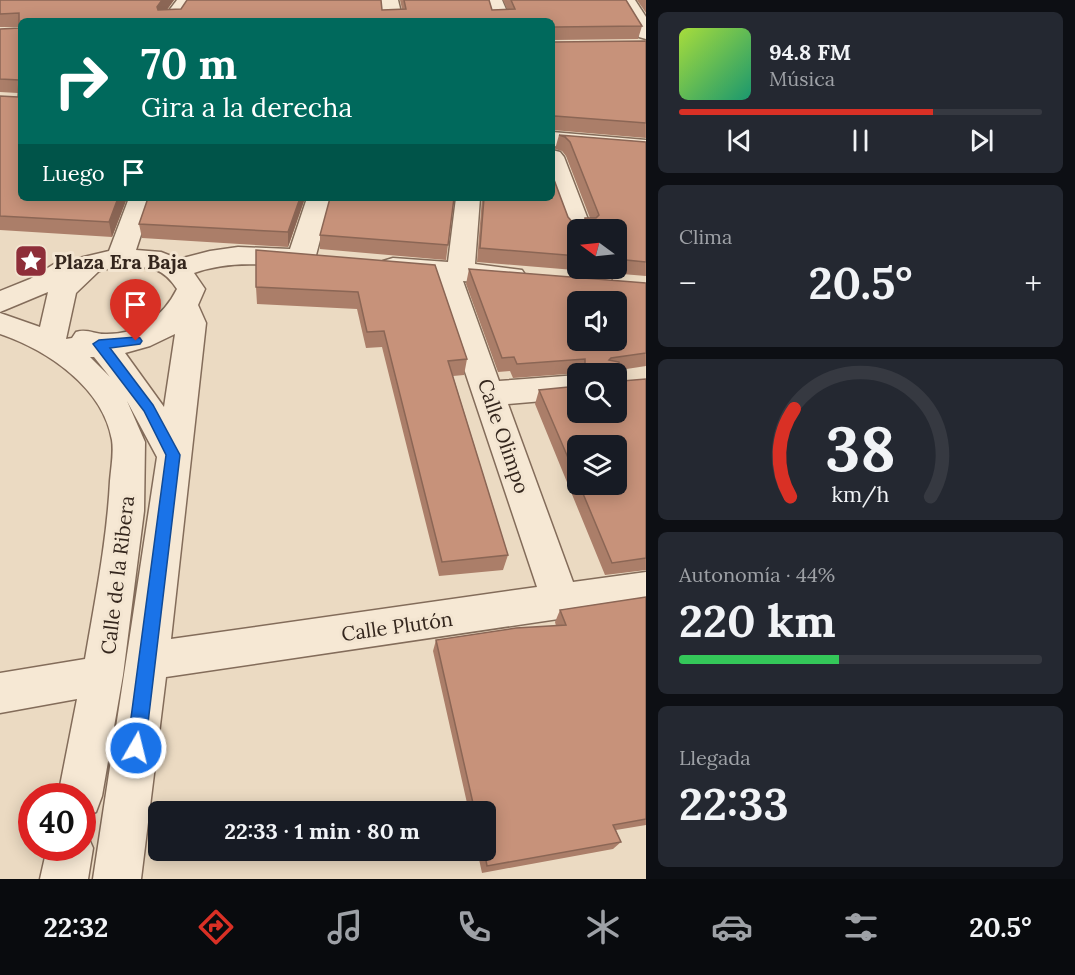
<!DOCTYPE html>
<html lang="es">
<meta charset="utf-8">
<style>
:root{--surface:#171b24;--page:#242831;--text:#f1f3f6;--muted:#9ea1a6;--line:#363941;--accent:#d93025}
body{margin:0;font-family:Lora,serif;background:var(--page);color:var(--text);height:100vh;display:flex;flex-direction:column;font-size:22px;white-space:nowrap}
*{box-sizing:border-box;margin:0}
p{font-size:20px;color:var(--muted)}
.icon{flex:none;width:33px;height:33px;fill:none;stroke:currentColor;stroke-width:2;stroke-linecap:round;stroke-linejoin:round}
.map{position:relative;flex:1;overflow:hidden}
.side{display:flex;flex-direction:column;gap:12px;padding:12px;background:#0d0f14;width:429px}
.side>*{flex:none}
.top-card{position:absolute;left:18px;top:18px;width:537px;height:183px;border-radius:9px;box-shadow:0 3px 15px #0003;background:#00695c;color:#fff;overflow:hidden}
.needle{width:39px;rotate:285deg}
.controls{position:absolute;left:567px;top:219px;display:grid;gap:12px}
.controls a{display:grid;place-items:center;width:60px;height:60px;border-radius:9px;background:var(--surface);box-shadow:0 3px 15px #0003;font-size:30px}
.speed{position:absolute;left:18px;top:783px;display:flex;gap:12px;font-size:30px;font-weight:700;text-align:center}
.speed>*{display:grid;place-content:center;width:78px;height:78px;border-radius:50%;background:var(--surface);box-shadow:0 3px 15px #0003;line-height:1}
.speed .limit{border:9px solid #d22;background:#fff;color:#111}
.pin{position:absolute;display:grid;place-items:center;width:51px;height:51px;color:#fff;margin:-62px -26px;border-radius:50% 50% 50% 0;rotate:-45deg;box-shadow:0 0 6px #0007}
.pin .icon{rotate:45deg}
.me{position:absolute;width:66px;margin:-33px;rotate:8deg;stroke-linejoin:round;filter:drop-shadow(0 0 4px #0008)}
.turn{display:flex;align-items:center;gap:21px;height:126px;padding:0 24px;font-size:27px}
.turn .icon{width:78px;height:78px;stroke-width:2.5}
.turn b{display:block;font-size:42px;line-height:51px}
.then{display:flex;align-items:center;height:57px;padding:0 24px;background:#0003;gap:12px;font-size:22px}
.big{font-size:45px;font-weight:700;line-height:1.1}
.side .card{flex:1;display:flex;flex-direction:column;justify-content:center;gap:9px;min-width:0;padding:0 21px;border-radius:9px;background:var(--page)}
.side .dial{align-items:center;gap:0}
.dial svg{height:156px;overflow:visible;fill:none;stroke:var(--line);stroke-width:7;stroke-linecap:round;text-anchor:middle}
.dial text{fill:var(--text);stroke:none}
.song{display:flex;align-items:center;gap:18px}
.cover{width:72px;height:72px;border-radius:9px;background:linear-gradient(135deg,hsl(80 70% 55%),hsl(160 70% 35%))}
.played{height:6px;border-radius:3px;background:linear-gradient(90deg,var(--accent) 70%,var(--line) 70%)}
.keys{display:flex;justify-content:space-around;direction:ltr}
.heat{display:flex;justify-content:space-between;align-items:center;font-size:33px;direction:ltr}
.charge{height:9px;border-radius:4px;background:linear-gradient(90deg,#34c759 44%,var(--line) 0)}
.trip{position:absolute;left:148px;top:801px;width:348px;height:60px;border-radius:9px;background:var(--surface);box-shadow:0 3px 15px #0003;font-weight:700;line-height:60px;text-align:center}
.menu{display:flex;height:96px;justify-content:space-around;align-items:center;background:#090b0e;color:var(--muted)}
.menu .icon{width:42px;height:42px}
.menu .on{color:var(--accent)}
.menu b{font-size:27px;color:var(--text)}
main{display:flex;flex:1;min-height:0}
.map>svg:first-child{display:block}
.lines{fill:none;stroke-linecap:round;stroke-linejoin:round}
.minor-casing{stroke:#836c5a;stroke-width:3}
.minor{fill:#f6e8d4;fill-rule:evenodd}
.wall{fill:#ab7e69;fill-rule:evenodd}
.shaded-wall{fill:#8b6655}
.building{fill:#c7927a;stroke:#8b6655;stroke-width:1.5;fill-rule:evenodd}
.route{fill:#1a73e8;stroke:#114b97;stroke-width:1.5}
.labels{text-anchor:middle;dominant-baseline:central;stroke-width:6;stroke-linejoin:round;paint-order:stroke}
.poi-label{font-size:20px;font-weight:bold;fill:#34261d;stroke:#f3e5d1;text-anchor:start}
.street-label{font-size:20px;fill:#34261d;stroke:#f3e5d1}
</style>
<main>
<div class="map">
<svg width="646" height="879" viewBox="0 0 646 879">
<rect width="100%" height="100%" fill="#ebdac2"/>
<g class="lines">
<defs>
<g id="minor">
<path d="M177,0H195L181,21H161Z"/>
<path d="M380,0H398L403,21H383Z"/>
<path d="M484,0H502L511,21H491Z"/>
<path d="M617,0H635L646,17V39L639,37Z"/>
<path d="M552,132L646,140V154L552,146Z"/>
<path d="M552,150L560,152L564,157L592,230H578V238L570,236L566,230L552,190Z"/>
<path d="M129,198H153L136,250L161,252L179,259L210,251L238,247L290,249L307,198H331L315,259L311,265C297,269 283,266 269,265C243,263 219,264 194,273L205,289L198,305L206,323L171,639L537,587L434,279L383,273L379,267L383,261L393,258L448,262L456,198H480L475,264L522,270L526,276L522,282L512,285L463,281L499,381L578,375V398L508,404L573,582L646,572V606L166,677L141,879H93L157,457L127,401L145,442L144,511L123,675L102,796L96,812L82,817V796H58L77,699L0,713V673L85,659C95,600 107,541 110,481C111,468 114,453 112,440C103,387 47,350 0,334V313L40,327L48,292L0,312V291L30,279L54,264L109,251ZM120,266C147,268 161,264 177,289C163,317 139,334 107,334C95,335 88,328 76,332L72,338L66,339L76,293L99,271ZM175,334L164,407L125,353L150,346ZM90,357H94L110,377Z"/>
<path d="M580,268H607L613,284L609,290L599,293L589,290Z"/>
<path d="M82,830L86,832L93,848L88,879H40L47,848H82Z"/>
</g>
</defs>
<use href="#minor" class="minor-casing"/>
<use href="#minor" class="minor"/>
</g>
<g class="wall">
<path d="M0,0H174L167,10H382L402,9L400,0H489L492,10L507,9L503,0H626L642,26L638,39L553,40V42L646,41V138L553,130V177L568,217L574,224L582,226L585,218H590L566,156L562,151L555,149L559,135L646,142V276L477,262L482,198H552L21,21L127,198L112,237L0,230V96L18,97V93L0,92V29L19,28V27H0ZM578,230H616V268H578Z"/>
<path d="M637,0H646V13Z"/>
<path d="M305,198L288,247L142,238L139,224Z"/>
<path d="M454,198L446,260L320,249V235Z"/>
<path d="M435,265L467,359L464,375L453,376L508,555L503,570L439,576L382,347L366,348L357,309L257,304L256,287Z"/>
<path d="M469,269L646,283V366L620,370V379L622,381L646,379V570L605,575L535,404L539,390L578,412L616,374L580,373L513,378L510,371L498,372L466,284ZM578,446L616,484H578Z"/>
<path d="M646,597V825L616,830L621,842L613,849L482,873L477,850H486V812H469L433,651L436,640L556,626L555,622L560,610Z"/>
</g>
<g class="shaded-wall">
<path d="M162,0H174L159,20L157,7Z"/>
<path d="M118,198H127L112,237L109,222Z"/>
<path d="M300,198H305L288,247V232Z"/>
</g>
<g class="building">
<path d="M0,0H162L157,7L158,10L181,9L187,0H381L382,10L406,9L404,0H489L492,10L515,9L511,0H626L642,26L555,27L553,29V42L646,41V123L555,116L553,118V177L568,217L574,224L582,226L585,224V218H596L599,215L570,142L565,137L559,135L646,142V262L616,259V230H578V256L480,248L484,198H552V21H21V198H118L109,222L0,216V96L18,97L19,80L0,79V29L19,28V13L0,14Z"/>
<path d="M148,198H300L288,232L139,224Z"/>
<path d="M330,198H454L448,245L320,235Z"/>
<path d="M256,250L435,265L467,359L448,361L508,555L442,562L384,331L367,332L358,292L256,287Z"/>
<path d="M469,269L646,283V353L611,358L609,360L619,362L620,379L622,381L646,379V558L612,563L579,484H616V446H578V481L539,390L578,386V412H616V374H585V359L517,364L514,357L502,358ZM578,302H616V340H578Z"/>
<path d="M646,597V819L613,825L621,842L487,866L484,850H486V812H475L436,640L516,628L566,625L560,610Z"/>
</g>
<path class="route" d="M136,337L140,338L142,341L140,344L110,348L153,405L180,455L145,748L142,754L136,757L129,754L127,748L166,455L144,411L93,344L99,340Z"/>
<defs>
<symbol id="sight-square" viewBox="-11 -11 22 22"><rect x="-9" y="-9" width="18" height="18" rx="4" fill="#8e2e39" stroke="#f3e5d1"/><path d="M0-6L1.8-2.2L6-1.7L2.9 1.2L3.7 5.4L0 3.3L-3.7 5.4L-2.9 1.2L-6-1.7L-1.8-2.2Z" fill="#fff"/></symbol>
</defs>
<g fill-rule="evenodd">
<use href="#sight-square" x="12" y="242" width="38" height="38"/>
</g>
<g class="labels">
<g class="poi-label">
<text x="54" y="261">Plaza Era Baja</text>
</g>
<g class="street-label">
<text transform="translate(504 436) rotate(71)">Calle Olimpo</text>
<text transform="translate(117 575) rotate(-83)">Calle de la Ribera</text>
<text transform="translate(397 626) rotate(-8)">Calle Plutón</text>
</g>
</g>
</svg>
<div class="controls">
<a><svg class="needle" viewBox="-14 -14 28 28"><path d="M0-13l5 13h-10z" fill="#e53935"/><path d="M0 13l5-13h-10z" fill="#9ea1a6"/></svg></a>
<a><svg class="icon" aria-label="sound" viewBox="0 0 24 24"><path d="M4 9h4l5-4v14l-5-4H4zM17 9q2 3 0 6"/></svg></a>
<a><svg class="icon" aria-label="search" viewBox="0 0 24 24"><circle cx="10" cy="10" r="6"/><path d="M15 15l6 6"/></svg></a>
<a><svg class="icon" aria-label="layers" viewBox="0 0 24 24"><path d="M12 4l9 5-9 5-9-5zM3 14l9 5 9-5"/></svg></a>
</div>
<div class="speed"><div class="limit">40</div></div>
<div class="pin" style="left:136px;top:341px;background:#d93025"><svg class="icon" aria-label="arrive" viewBox="0 0 24 24"><path d="M6 21V4h12l-3 4 3 4H6"/></svg></div>
<svg class="me" style="left:136px;top:748px" viewBox="-20 -20 40 40"><circle r="17" fill="#1a73e8" stroke="#fff" stroke-width="3"/><path d="M0-11L8 9 0 5-8 9z" fill="#fff"/></svg>
<div class="trip">22:33 · 1 min · 80 m</div>
<div class="top-card">
<div class="turn"><svg class="icon" aria-label="right" viewBox="0 0 24 24"><path d="M7 20v-9h11M14 6l5 5-5 5"/></svg><div><b>70 m</b>Gira a la derecha</div></div>
<div class="then">Luego<svg class="icon" aria-label="arrive" viewBox="0 0 24 24"><path d="M6 21V4h12l-3 4 3 4H6"/></svg></div>
</div>
</div>
<section class="side">
<div class="card">
<div class="song"><i class="cover"></i><div><b>94.8 FM</b><p>Música</p></div></div>
<div class="played"></div>
<div class="keys"><svg class="icon" aria-label="previous" viewBox="0 0 24 24"><path d="M18 5L8 12l10 7zM5 5v14"/></svg><svg class="icon" aria-label="pause" viewBox="0 0 24 24"><path d="M8 5v14M16 5v14"/></svg><svg class="icon" aria-label="next" viewBox="0 0 24 24"><path d="M6 5l10 7-10 7zM19 5v14"/></svg></div>
</div>
<div class="card"><p>Clima</p>
<div class="heat"><a>−</a><b class="big">20.5°</b><a>+</a></div>
</div>
<div class="card dial"><svg viewBox="0 0 100 80">
<path d="M14 69A42 42 0 1 1 86 69"/>
<path d="M14 69A42 42 0 0 1 16 24" stroke="#d93025"/>
<text x="50" y="56" font-size="32" font-weight="700">38</text>
<text x="50" y="72" font-size="11">km/h</text>
</svg></div>
<div class="card"><p>Autonomía · 44%</p><b class="big">220 km</b><div class="charge"></div></div>
<div class="card"><p>Llegada</p><b class="big">22:33</b></div>
</section>
</main>
<nav class="menu">
<b>22:32</b>
<svg class="icon on" aria-label="directions" viewBox="0 0 24 24"><path d="M12 3l9 9-9 9-9-9zM9 14v-3h6M13 9l2 2-2 2"/></svg>
<svg class="icon" aria-label="music" viewBox="0 0 24 24"><path d="M9 18V5l10-2v13"/><circle cx="6" cy="18" r="3"/><circle cx="16" cy="16" r="3"/></svg>
<svg class="icon" aria-label="phone" viewBox="0 0 24 24"><path d="M5 4h4l2 5-3 2q2 4 5 5l2-3 5 2v4C11 20 4 13 5 4z"/></svg>
<svg class="icon" aria-label="climate" viewBox="0 0 24 24"><path d="M12 3v18M4 7l16 10M4 17L20 7"/></svg>
<svg class="icon" aria-label="car" viewBox="0 0 24 24"><path d="M5 17H2v-5l4-1 3-4h7l3 4 3 1v5h-3M9 17h6M6 11h13"/><circle cx="7" cy="17" r="2"/><circle cx="17" cy="17" r="2"/></svg>
<svg class="icon" aria-label="filters" viewBox="0 0 24 24"><path d="M4 7h16M4 17h16"/><circle cx="9" cy="7" r="2"/><circle cx="15" cy="17" r="2"/></svg>
<b>20.5°</b>
</nav>
